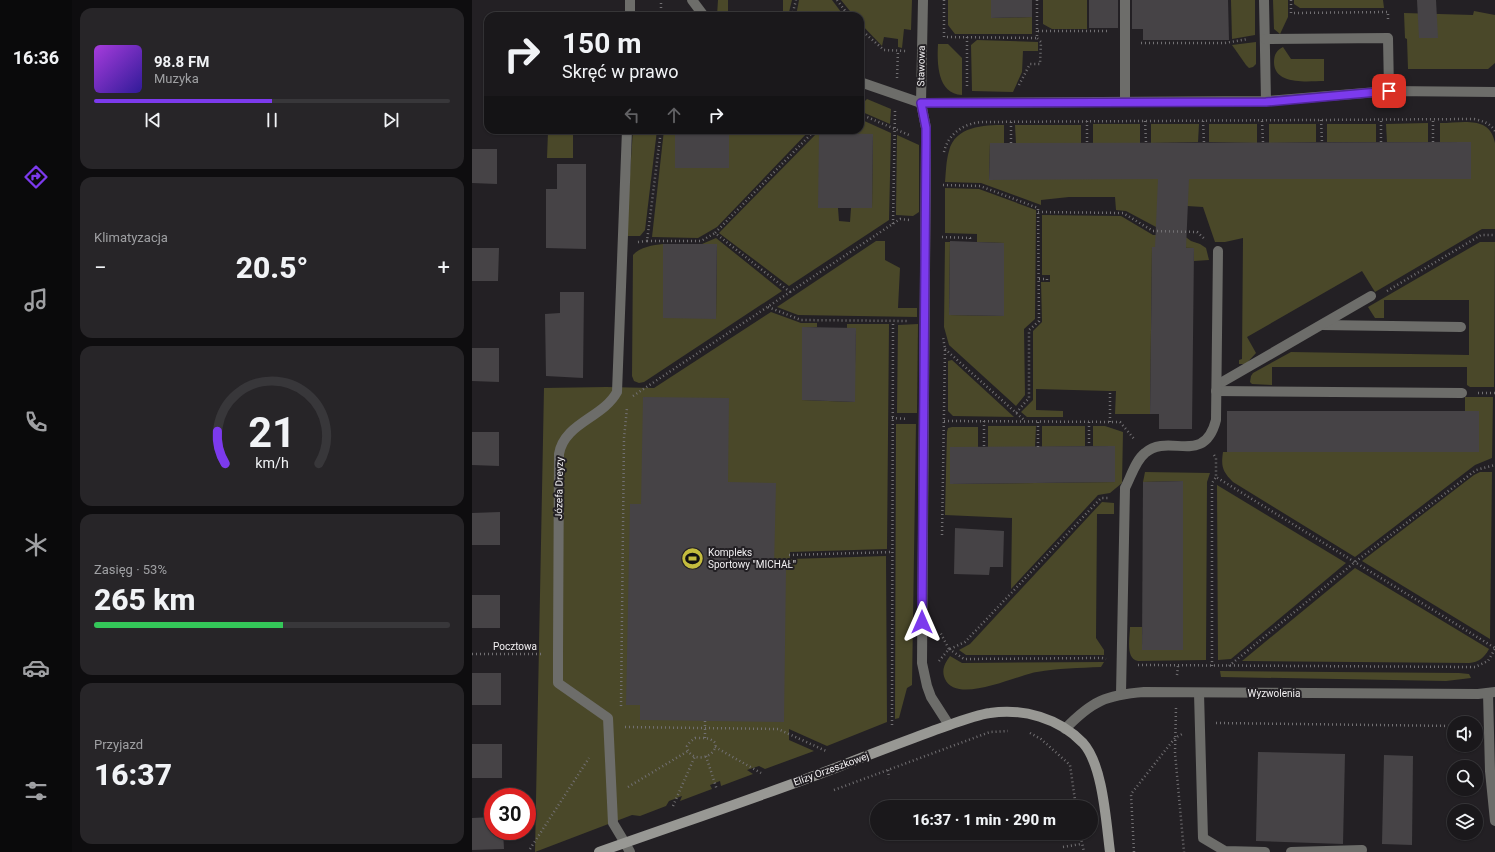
<!DOCTYPE html>
<html lang="pl">
<meta charset="utf-8">
<style>
:root{--surface:#1a181b;--page:#272528;--text:#f1f3f6;--muted:#9fa0a3;--line:#38373a;--accent:#7c3aed}
body{margin:0;font-family:Roboto,sans-serif;background:var(--page);color:var(--text);height:100vh;display:flex;flex-direction:column;font-size:15px;white-space:nowrap}
*{box-sizing:border-box;margin:0}
p{font-size:13px;color:var(--muted)}
.icon{flex:none;width:22px;height:22px;fill:none;stroke:currentColor;stroke-width:2;stroke-linecap:round;stroke-linejoin:round}
.map{position:relative;flex:1;overflow:hidden}
.panel{display:flex;flex-direction:column;gap:8px;padding:8px;background:#0e0d0f;width:400px}
.panel>*{flex:none}
.banner{position:absolute;left:12px;top:12px;width:380px;height:122px;border-radius:12px;box-shadow:0 1px 3px #0004,0 0 0 1px var(--line);background:#1a181b;color:var(--text);overflow:hidden}
.tools{position:absolute;left:975px;top:716px;display:grid;gap:8px}
.tools a{display:grid;place-items:center;width:36px;height:36px;border-radius:50%;background:var(--surface);box-shadow:0 1px 3px #0004,0 0 0 1px var(--line);font-size:20px}
.speed{position:absolute;left:12px;top:788px;display:flex;gap:8px;font-size:20px;font-weight:700;text-align:center}
.speed>*{display:grid;place-content:center;width:52px;height:52px;border-radius:50%;background:var(--surface);box-shadow:0 1px 3px #0004,0 0 0 1px var(--line);line-height:1}
.speed .limit{border:6px solid #d22;background:#fff;color:#111}
.pin{position:absolute;display:grid;place-items:center;width:34px;height:34px;color:#fff;margin:-17px;border-radius:8px;box-shadow:0 2px 6px #0006}
.me{position:absolute;width:44px;margin:-22px;rotate:0deg;stroke-linejoin:round;filter:drop-shadow(0 0 3px #0008)}
.turn{display:flex;align-items:center;gap:14px;height:84px;padding:0 12px;font-size:18px}
.turn .icon{width:52px;height:52px;stroke-width:2.5}
.turn b{display:block;font-size:28px;line-height:34px}
.lanes{display:flex;align-items:center;height:38px;padding:0 12px;background:#0003;justify-content:center;gap:20px;direction:ltr}
.lanes .off{opacity:.35}
.big{font-size:30px;font-weight:800;line-height:1.1}
.panel .widget{flex:1;display:flex;flex-direction:column;justify-content:center;gap:6px;min-width:0;padding:0 14px;border-radius:12px;background:var(--page)}
.panel .dial{align-items:center;gap:0}
.dial svg{height:104px;overflow:visible;fill:none;stroke:var(--line);stroke-width:7;stroke-linecap:round;text-anchor:middle}
.dial text{fill:var(--text);stroke:none}
.song{display:flex;align-items:center;gap:12px}
.cover{width:48px;height:48px;border-radius:6px;background:linear-gradient(135deg,hsl(280 70% 55%),hsl(250 70% 35%))}
.played{height:4px;border-radius:2px;background:linear-gradient(90deg,var(--accent) 50%,var(--line) 50%)}
.keys{display:flex;justify-content:space-around;direction:ltr}
.heat{display:flex;justify-content:space-between;align-items:center;font-size:22px;direction:ltr}
.charge{height:6px;border-radius:3px;background:linear-gradient(90deg,#34c759 53%,var(--line) 0)}
.trip{position:absolute;left:398px;top:800px;width:228px;height:40px;border-radius:20px;background:var(--surface);box-shadow:0 1px 3px #0004,0 0 0 1px var(--line);font-weight:800;line-height:40px;text-align:center}
main{display:flex;flex:1;min-height:0}
.menu{display:flex;flex-direction:column;width:72px;justify-content:space-around;align-items:center;background:#0a0a0b;color:var(--muted)}
.menu .icon{width:28px;height:28px}
.menu .current{color:var(--accent)}
.menu b{font-size:18px;color:var(--text)}
.map>svg:first-child{display:block}
.green{fill:#4a4829}
.building{fill:#464346}
.lines{fill:none;stroke-linecap:round;stroke-linejoin:round}
.path{stroke:#727073;stroke-width:2.5;stroke-dasharray:1 3;stroke-linecap:butt}
.lane{stroke:#6d6d6a;stroke-width:10}
.street{stroke:#6d6d6a;stroke-width:10}
.secondary{stroke:#989894;stroke-width:10}
.route-casing{stroke:#51269a;stroke-width:10}
.route{stroke:#7c3aed;stroke-width:7}
.labels{text-anchor:middle;dominant-baseline:central;stroke-width:4;stroke-linejoin:round;paint-order:stroke}
.street-label{font-size:10px;fill:#f3f1f3;stroke:#232024}
.poi-label{font-size:10px;fill:#f3f1f3;stroke:#232024;text-anchor:start}
</style>
<main>
<nav class="menu">
<b>16:36</b>
<svg class="icon current" aria-label="directions" viewBox="0 0 24 24"><path d="M12 3l9 9-9 9-9-9zM9 14v-3h6M13 9l2 2-2 2"/></svg>
<svg class="icon" aria-label="music" viewBox="0 0 24 24"><path d="M9 18V5l10-2v13"/><circle cx="6" cy="18" r="3"/><circle cx="16" cy="16" r="3"/></svg>
<svg class="icon" aria-label="phone" viewBox="0 0 24 24"><path d="M5 4h4l2 5-3 2q2 4 5 5l2-3 5 2v4C11 20 4 13 5 4z"/></svg>
<svg class="icon" aria-label="climate" viewBox="0 0 24 24"><path d="M12 3v18M4 7l16 10M4 17L20 7"/></svg>
<svg class="icon" aria-label="car" viewBox="0 0 24 24"><path d="M5 17H2v-5l4-1 3-4h7l3 4 3 1v5h-3M9 17h6M6 11h13"/><circle cx="7" cy="17" r="2"/><circle cx="17" cy="17" r="2"/></svg>
<svg class="icon" aria-label="filters" viewBox="0 0 24 24"><path d="M4 7h16M4 17h16"/><circle cx="9" cy="7" r="2"/><circle cx="15" cy="17" r="2"/></svg>
</nav>
<section class="panel">
<div class="widget">
<div class="song"><i class="cover"></i><div><b>98.8 FM</b><p>Muzyka</p></div></div>
<div class="played"></div>
<div class="keys"><svg class="icon" aria-label="previous" viewBox="0 0 24 24"><path d="M18 5L8 12l10 7zM5 5v14"/></svg><svg class="icon" aria-label="pause" viewBox="0 0 24 24"><path d="M8 5v14M16 5v14"/></svg><svg class="icon" aria-label="next" viewBox="0 0 24 24"><path d="M6 5l10 7-10 7zM19 5v14"/></svg></div>
</div>
<div class="widget"><p>Klimatyzacja</p>
<div class="heat"><a>−</a><b class="big">20.5°</b><a>+</a></div>
</div>
<div class="widget dial"><svg viewBox="0 0 100 80">
<path d="M14 69A42 42 0 1 1 86 69"/>
<path d="M14 69A42 42 0 0 1 8 44" stroke="#7c3aed"/>
<text x="50" y="56" font-size="32" font-weight="700">21</text>
<text x="50" y="72" font-size="11">km/h</text>
</svg></div>
<div class="widget"><p>Zasięg · 53%</p><b class="big">265 km</b><div class="charge"></div></div>
<div class="widget"><p>Przyjazd</p><b class="big">16:37</b></div>
</section>
<div class="map">
<svg width="1023" height="852" viewBox="0 0 1023 852">
<rect width="100%" height="100%" fill="#232024"/>
<g class="green">
<path d="M246,0H256V16H245Z"/>
<path d="M311,0H320L316,16H311Z"/>
<path d="M327,0H360L372,16H324Z"/>
<path d="M369,0H440L439,30L432,29L430,48L426,47V39L412,37L410,46L388,23V16H382Z"/>
<path d="M476,0H519V18L560,17V34H483L476,25Z"/>
<path d="M571,0H615V29H580L571,24Z"/>
<path d="M759,0H783V35L760,39Z"/>
<path d="M801,0H816V17L808,34L802,29Z"/>
<path d="M822,0H911L912,8H828L822,4Z"/>
<path d="M1002,11L1023,15V63L1016,69H936L935,39L933,38L932,13L1001,15Z"/>
<path d="M505,40L566,42V51H551L550,72L541,92L500,91L499,45Z"/>
<path d="M784,42V64L781,67L777,68L774,65L760,45Z"/>
<path d="M466,44H476L490,58V95C465,94 465,63 466,44Z"/>
<path d="M811,47L819,59H852V81C837,81 802,86 802,62C802,54 805,50 811,47Z"/>
<path d="M395,99L419,109L418,124L388,111V106Z"/>
<path d="M388,119L419,133L417,220L317,286L247,233L345,133H347L366,208L367,221L378,222L379,208H400L401,134H374V130H388Z"/>
<path d="M956,123V142H915L914,124Z"/>
<path d="M968,123C990,123 1018,115 1023,143V229H1010L903,292L890,271L775,337L784,353L774,364H767V360L770,359L771,238L753,242H743L731,207L715,206L684,227L654,211L644,210L643,197H597L569,200V205L509,183L473,182C474,172 474,161 477,151C483,126 512,125 532,125V143H518L517,179H998L999,142H968Z"/>
<rect x="621" y="124" width="47" height="19"/>
<path d="M679,124H727L726,142L679,143Z"/>
<path d="M737,124H785V143L737,142Z"/>
<path d="M797,124H844V142L797,143Z"/>
<rect x="855" y="124" width="49" height="18"/>
<path d="M543,125H609V143H544Z"/>
<path d="M68,130H101V158H75L76,132H68Z"/>
<path d="M161,130H185L173,230L168,236H155V217Z"/>
<path d="M192,130H338L245,227L226,238L180,237Z"/>
<path d="M425,135L447,145V212L441,216L424,215Z"/>
<path d="M473,188L507,189L564,210L563,319L552,329L553,395L544,406L477,345L472,327L473,242H478L477,315L532,316V243L505,242V234L473,233Z"/>
<path d="M570,215L649,216L681,235H711L719,241L728,244L734,248L737,260L722,261V248L680,247L678,414H643L644,391H638L564,389V410L591,411V417H555L549,412L561,400V331L570,322L569,282H578V275H570Z"/>
<path d="M244,238L310,291L172,382L167,383L162,381L160,376L161,255C168,247 181,245 191,244V318H244L245,245L230,244Z"/>
<path d="M404,241H413V260L428,268L426,308H445V317L326,315L305,307Z"/>
<path d="M1008,242H1023L1022,387H998L995,385V367H800V385L780,384L778,382L779,376L781,373L819,352L997,355V300H912V318H903L896,307Z"/>
<path d="M299,312L329,323H345V327L330,328V400L382,402L384,328H375V324H417L415,549L318,552V559L414,556L415,722L355,746L317,729V740L342,751L293,769L287,766L275,770L281,774L249,786L248,781L238,785L240,789L208,801L210,796L197,801L194,806L168,816L160,815L63,852L72,388L134,387L182,388Z"/>
<path d="M446,324L445,413H425L426,325Z"/>
<path d="M480,360L542,417L481,416L476,411V361Z"/>
<path d="M993,397H1021L1020,458L1003,465L883,557L761,482C750,471 749,466 751,452H1007V411H993Z"/>
<path d="M424,424H444L440,685L435,688L427,718L423,719Z"/>
<path d="M516,426H564L563,447H516Z"/>
<path d="M570,426H613V446L570,447Z"/>
<path d="M621,426H633L651,432L650,483L638,493L626,495L539,589L540,518L473,515L475,432L476,428L480,427H506V447H478L479,484L643,482V446H621Z"/>
<path d="M673,472L738,473L735,482L734,660L666,661C653,659 658,637 658,627H670V650H711V481L671,482Z"/>
<path d="M1008,472H1020L1018,639L890,561L1002,475Z"/>
<path d="M745,485L874,563L759,659L746,660Z"/>
<path d="M630,502L642,503V514H625L624,638L632,650V655H494L487,650L498,644Z"/>
<path d="M883,568L1017,649C1012,658 1007,662 997,663L770,661Z"/>
<path d="M478,656L490,663L632,662L629,667C607,668 586,668 565,672C545,675 485,705 473,679C469,670 473,663 478,656Z"/>
<path d="M748,671L987,673L997,674L999,678L974,681L749,677Z"/>
</g>
<g class="building">
<path d="M519,0H560V17L519,18Z"/>
<rect x="617" y="0" width="29" height="28"/>
<path d="M660,0H756L757,40H671V29H660Z"/>
<path d="M945,0H964L966,38H947Z"/>
<rect x="203" y="130" width="54" height="38"/>
<path d="M347,133L401,134L400,208H346Z"/>
<path d="M999,142V179H717L714,248H722L720,429H687V414H678L680,247H683L686,179L517,180L518,143Z"/>
<path d="M0,149H25V184L0,183Z"/>
<path d="M85,164H114V249L74,248V189H85Z"/>
<path d="M478,241L532,243V316L477,315Z"/>
<path d="M191,244H245L244,319L191,318Z"/>
<path d="M0,248H27L26,281H0Z"/>
<path d="M88,292H112L111,378L74,376L73,314L88,313Z"/>
<path d="M330,327L384,328L383,402L330,400Z"/>
<path d="M0,348H27V382L0,381Z"/>
<path d="M171,397L257,398L256,482L304,483L302,568H314L312,722L168,720V705H154L158,504H169Z"/>
<rect x="755" y="411" width="252" height="41"/>
<path d="M0,432H27V466L0,465Z"/>
<path d="M643,446V482L478,484V447Z"/>
<path d="M711,481V650H670L671,482Z"/>
<path d="M28,512V545H0V513Z"/>
<path d="M483,528L532,531L531,567H518L517,575L482,574Z"/>
<rect x="0" y="595" width="28" height="33"/>
<rect x="0" y="673" width="29" height="32"/>
<rect x="0" y="744" width="30" height="34"/>
<path d="M786,752L873,754L871,844L784,841Z"/>
<path d="M912,755L941,756L940,845L910,844Z"/>
<path d="M21,817V831H31L32,849L0,850V818Z"/>
</g>
<g class="lines">
<g class="path">
<path d="M365,0L377,16"/>
<path d="M472,0V37L565,38V31"/>
<path d="M565,0V31H636"/>
<path d="M819,0V13L916,12V21"/>
<path d="M189,16V0"/>
<path d="M320,16L324,0"/>
<path d="M388,29L412,50L434,51"/>
<path d="M495,37V87"/>
<path d="M669,43H753L776,39"/>
<path d="M425,78L426,51"/>
<path d="M547,85L558,64H568L569,42L565,38"/>
<path d="M388,114L437,135"/>
<path d="M849,120L850,142"/>
<path d="M615,121V143"/>
<path d="M673,121L674,142"/>
<path d="M731,121L732,143"/>
<path d="M790,121L791,142"/>
<path d="M539,122V143"/>
<path d="M909,142V120"/>
<path d="M961,142V120"/>
<path d="M472,152C476,133 494,122 512,122L1002,119C1011,121 1018,123 1023,131"/>
<path d="M471,185L508,186L566,208L567,321L557,330V398L544,413"/>
<path d="M566,212L651,213L681,231L725,232L734,240"/>
<path d="M421,224L423,111"/>
<path d="M470,237L498,238V242"/>
<path d="M175,241H229L243,233"/>
<path d="M166,242L175,241L189,130"/>
<path d="M567,279H575V282"/>
<path d="M915,291L1009,235H1023"/>
<path d="M318,292L428,219L438,220"/>
<path d="M296,307L329,320L437,321"/>
<path d="M473,349L552,420"/>
<path d="M1006,393H1023"/>
<path d="M161,396L318,292L243,233L343,130"/>
<path d="M420,418L435,419"/>
<path d="M472,421L648,422L663,440"/>
<path d="M512,421V447"/>
<path d="M617,422V446"/>
<path d="M638,422V391"/>
<path d="M566,447V421"/>
<path d="M742,455L744,458V477L1023,648"/>
<path d="M470,535L473,349L471,337"/>
<path d="M317,555L420,552"/>
<path d="M477,649L492,659L630,658L634,659"/>
<path d="M478,649L493,642L629,498H637"/>
<path d="M0,654H69"/>
<path d="M467,661L477,649L468,632"/>
<path d="M666,665L1003,667L1016,661L1023,649"/>
<path d="M740,666V483L744,477"/>
<path d="M757,666L883,562L1004,470L1023,465"/>
<path d="M705,675L706,666"/>
<path d="M149,706L152,438L155,408"/>
<path d="M704,708L703,753L712,852"/>
<path d="M744,723L982,726"/>
<path d="M420,725L421,321"/>
<path d="M153,727L306,729L354,751"/>
<path d="M558,733L569,739L598,765L604,807"/>
<path d="M223,738C231,738 239,737 244,744C242,761 216,762 215,746L218,742Z"/>
<path d="M233,738V721"/>
<path d="M243,747L289,773"/>
<path d="M234,756L245,790"/>
<path d="M416,770L417,778"/>
<path d="M156,787L216,751"/>
<path d="M362,790L518,732L536,731"/>
<path d="M201,806L223,756"/>
<path d="M608,833L612,852"/>
<path d="M591,847L609,844"/>
<path d="M58,849L117,758"/>
<path d="M662,852L659,794L703,738L712,733"/>
</g>
<g class="lane">
<path d="M220,0L232,16"/>
<path d="M792,0L794,101"/>
<path d="M793,39L916,38L917,91"/>
<path d="M653,102V0"/>
<path d="M850,325L989,327"/>
<path d="M745,385L899,296"/>
<path d="M744,391L990,393"/>
<path d="M727,693L731,838L753,851L793,852"/>
<path d="M1016,693L1018,771L1023,821"/>
<path d="M649,694L653,488C659,477 663,461 673,453C697,432 732,467 744,420L746,251"/>
<path d="M153,843L158,852"/>
<path d="M819,852L890,850"/>
</g>
<g class="street">
<path d="M451,0L449,103L454,128V141L450,663L455,686L459,697L477,725"/>
<path d="M158,16V0"/>
<path d="M388,82L449,103L794,101L917,91L1023,92"/>
<path d="M593,729C620,701 634,695 672,692L1006,694L1023,692"/>
<path d="M153,843L141,823L136,718L86,683V654L87,454C92,423 131,418 145,392L155,130"/>
</g>
<path class="secondary" d="M127,852C206,824 287,797 366,767C398,754 431,742 463,730C478,725 502,715 518,713C551,708 587,718 611,743C631,765 634,822 638,852"/>
</g>
<g class="lines">
<defs>
<path id="route" d="M450,622L454,141V128L449,103L794,102L917,91"/>
</defs>
<use href="#route" class="route-casing"/>
<use href="#route" class="route"/>
</g>
<defs>
<symbol id="stadium-disc" viewBox="-11 -11 22 22"><circle r="9.5" fill="#c4bc3e" stroke="#232024"/><path d="M0-5a6.5 5 0 1 0 0 10a6.5 5 0 1 0 0-10ZM-3.5-1.8h7v3.6h-7Z" fill="#111"/></symbol>
</defs>
<g fill-rule="evenodd">
<use href="#stadium-disc" x="208" y="546" width="25" height="25"/>
</g>
<g class="labels">
<g class="street-label">
<text transform="translate(449 66) rotate(-89)">Stawowa</text>
<text transform="translate(87 488) rotate(-89)">Józefa Dreyzy</text>
<text x="43" y="646">Pocztowa</text>
<text x="802" y="693">Wyzwolenia</text>
<text transform="translate(359 769) rotate(-20)">Elizy Orzeszkowej</text>
</g>
<g class="poi-label">
<text x="236" y="552">Kompleks<tspan x="236" dy="12">Sportowy "MICHAŁ"</tspan></text>
</g>
</g>
</svg>
<div class="tools">
<a><svg class="icon" aria-label="sound" viewBox="0 0 24 24"><path d="M4 9h4l5-4v14l-5-4H4zM17 9q2 3 0 6"/></svg></a>
<a><svg class="icon" aria-label="search" viewBox="0 0 24 24"><circle cx="10" cy="10" r="6"/><path d="M15 15l6 6"/></svg></a>
<a><svg class="icon" aria-label="layers" viewBox="0 0 24 24"><path d="M12 4l9 5-9 5-9-5zM3 14l9 5 9-5"/></svg></a>
</div>
<div class="speed"><div class="limit">30</div></div>
<div class="pin" style="left:917px;top:91px;background:#d93025"><svg class="icon" aria-label="arrive" viewBox="0 0 24 24"><path d="M6 21V4h12l-3 4 3 4H6"/></svg></div>
<svg class="me" style="left:450px;top:622px" viewBox="-20 -20 40 40"><path d="M0-17L14 15 0 8-14 15z" fill="#7c3aed" stroke="#fff" stroke-width="4"/></svg>
<div class="trip">16:37 · 1 min · 290 m</div>
<div class="banner">
<div class="turn"><svg class="icon" aria-label="right" viewBox="0 0 24 24"><path d="M7 20v-9h11M14 6l5 5-5 5"/></svg><div><b>150 m</b>Skręć w prawo</div></div>
<div class="lanes"><svg class="icon off" aria-label="left" viewBox="0 0 24 24"><path d="M17 20v-9H6M10 6l-5 5 5 5"/></svg><svg class="icon off" aria-label="ahead" viewBox="0 0 24 24"><path d="M12 20V5M6 11l6-6 6 6"/></svg><svg class="icon" aria-label="right" viewBox="0 0 24 24"><path d="M7 20v-9h11M14 6l5 5-5 5"/></svg></div>
</div>
</div>
</main>
